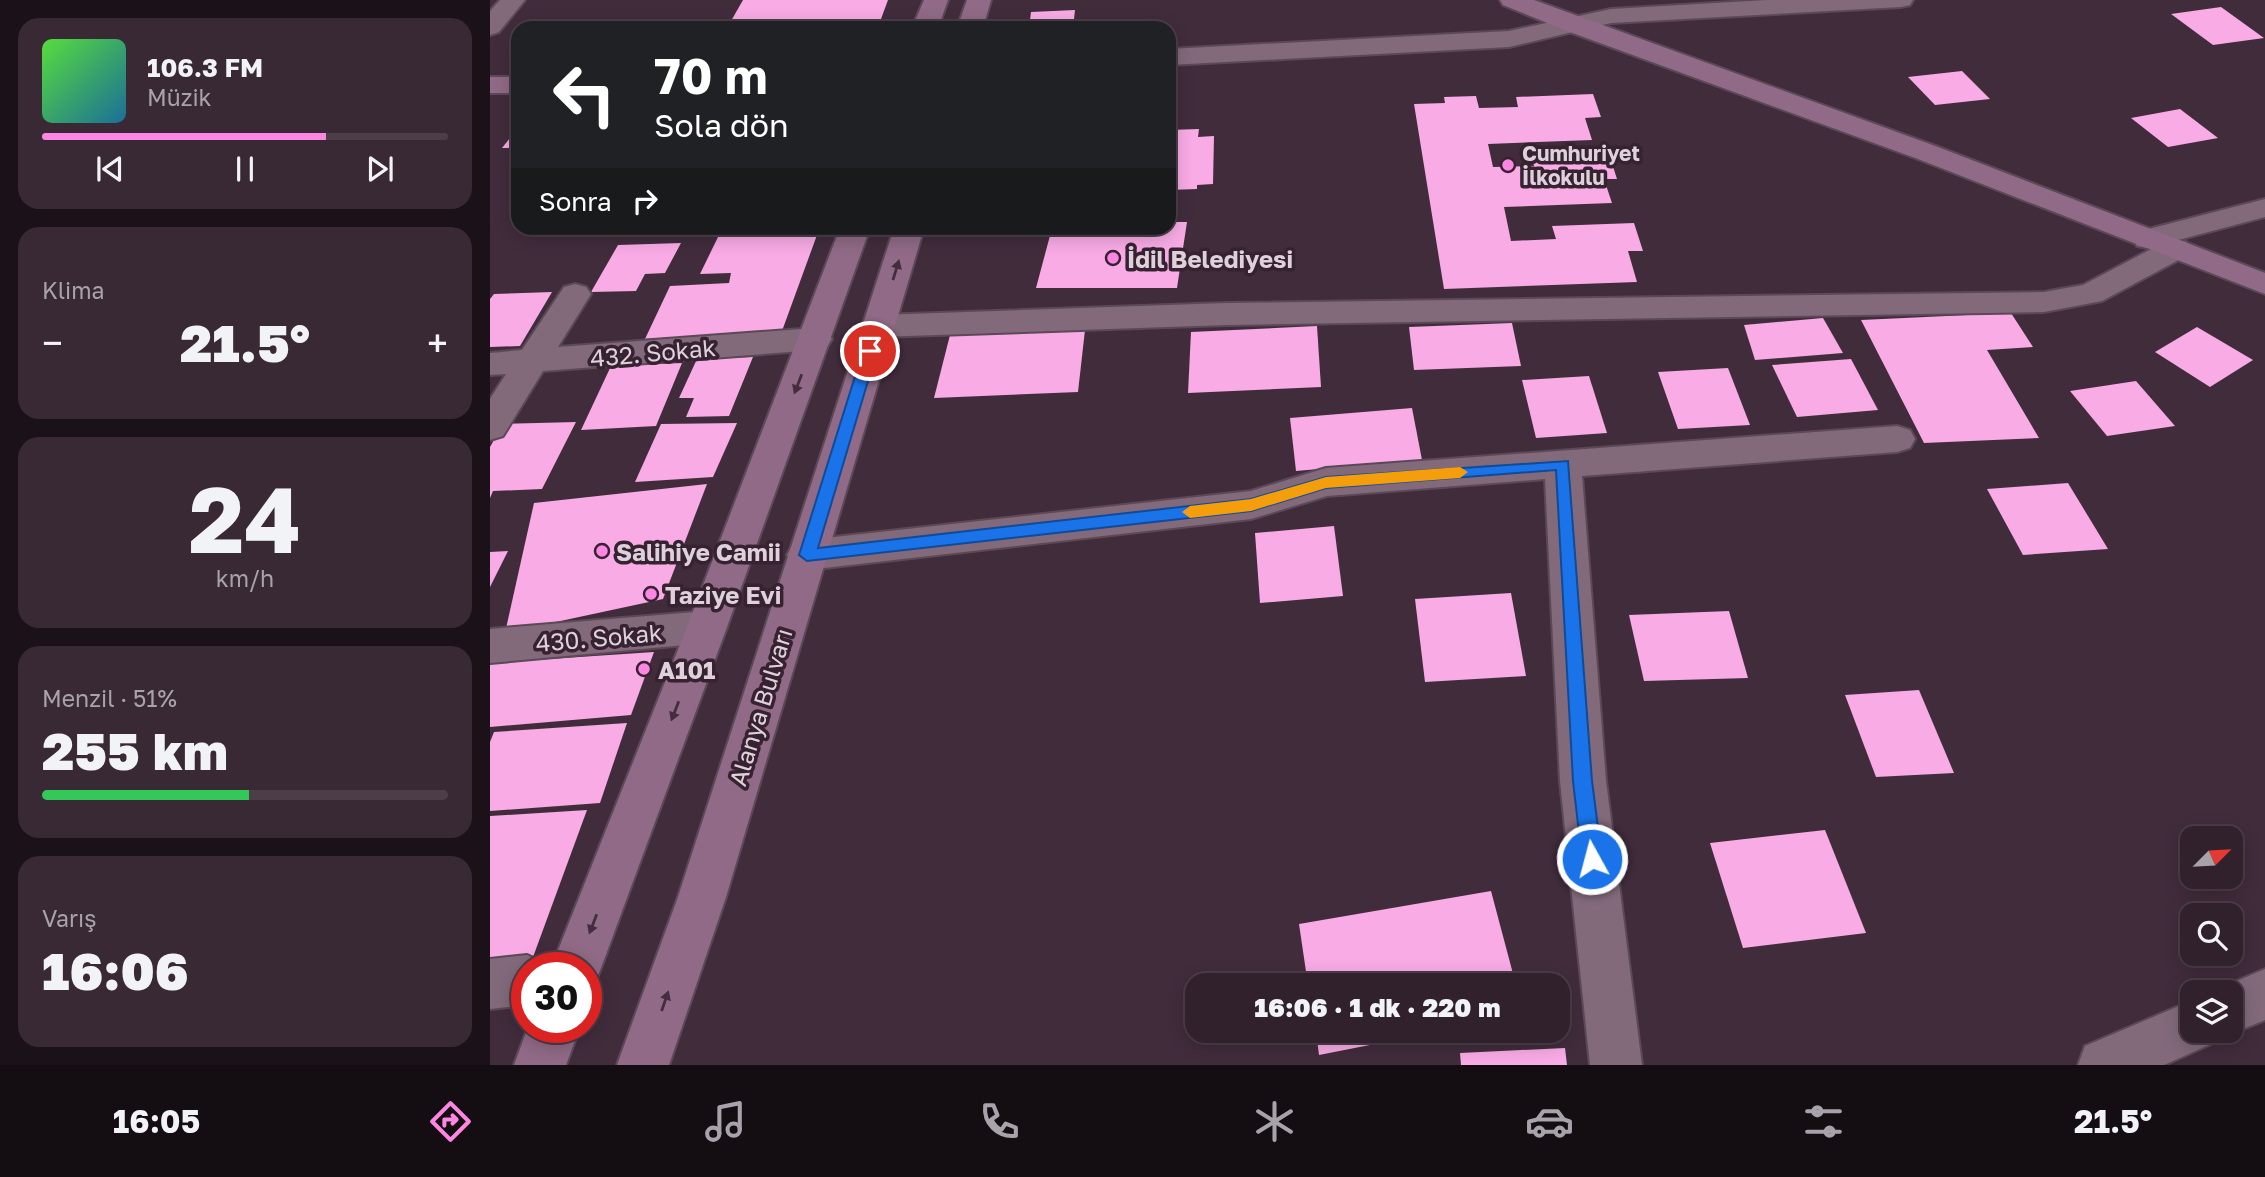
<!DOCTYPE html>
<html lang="tr">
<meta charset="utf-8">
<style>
:root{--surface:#31212d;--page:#392935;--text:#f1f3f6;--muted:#a8a3aa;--line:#4c3e49;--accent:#fd86e2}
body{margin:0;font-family:"Golos Text",sans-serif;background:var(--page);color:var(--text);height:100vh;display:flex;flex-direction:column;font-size:26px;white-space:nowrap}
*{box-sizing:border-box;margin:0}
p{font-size:23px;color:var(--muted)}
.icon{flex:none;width:38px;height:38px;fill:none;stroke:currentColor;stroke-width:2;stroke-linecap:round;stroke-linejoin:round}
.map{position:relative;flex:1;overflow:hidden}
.side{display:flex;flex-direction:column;gap:18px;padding:18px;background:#1b1219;width:490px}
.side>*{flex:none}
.top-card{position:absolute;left:21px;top:21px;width:665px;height:214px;border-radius:21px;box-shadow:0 4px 18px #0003,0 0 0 2px var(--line);background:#202124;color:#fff;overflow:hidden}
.needle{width:46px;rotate:66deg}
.buttons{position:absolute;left:1690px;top:826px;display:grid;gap:14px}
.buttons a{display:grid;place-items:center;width:63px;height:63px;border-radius:14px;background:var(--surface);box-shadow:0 4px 18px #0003,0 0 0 2px var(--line);font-size:35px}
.speed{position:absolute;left:21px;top:952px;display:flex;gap:14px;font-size:35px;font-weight:700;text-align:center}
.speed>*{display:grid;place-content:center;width:91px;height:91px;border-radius:50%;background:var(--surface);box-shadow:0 4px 18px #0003,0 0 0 2px var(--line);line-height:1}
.speed .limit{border:10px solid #d22;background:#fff;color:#111}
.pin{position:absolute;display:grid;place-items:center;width:60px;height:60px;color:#fff;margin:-30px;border:4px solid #fff;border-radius:50%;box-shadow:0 2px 7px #0007}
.me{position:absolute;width:77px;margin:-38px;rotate:353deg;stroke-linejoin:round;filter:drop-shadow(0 0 5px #0008)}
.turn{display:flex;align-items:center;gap:24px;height:147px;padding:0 28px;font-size:32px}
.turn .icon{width:91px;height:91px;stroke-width:2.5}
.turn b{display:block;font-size:49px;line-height:60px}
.then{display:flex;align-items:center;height:66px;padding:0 28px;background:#0003;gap:14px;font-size:26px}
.big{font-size:52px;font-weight:800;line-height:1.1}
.side .widget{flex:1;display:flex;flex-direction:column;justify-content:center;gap:10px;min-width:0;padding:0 24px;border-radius:21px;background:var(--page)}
.side .dial{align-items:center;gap:0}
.dial b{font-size:91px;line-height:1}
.song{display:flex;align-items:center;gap:21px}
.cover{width:84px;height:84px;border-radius:10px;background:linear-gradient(135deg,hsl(110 70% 55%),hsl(200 70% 35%))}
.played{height:7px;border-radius:4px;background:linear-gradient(90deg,var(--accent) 70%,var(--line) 70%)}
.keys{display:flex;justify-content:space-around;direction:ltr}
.heat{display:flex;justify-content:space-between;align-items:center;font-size:38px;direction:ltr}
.charge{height:10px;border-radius:5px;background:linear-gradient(90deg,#34c759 51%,var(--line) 0)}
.trip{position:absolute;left:695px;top:973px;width:385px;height:70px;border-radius:21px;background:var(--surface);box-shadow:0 4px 18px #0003,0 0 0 2px var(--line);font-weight:800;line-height:70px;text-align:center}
.menu{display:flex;height:112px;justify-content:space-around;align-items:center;background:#140d12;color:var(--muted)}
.menu .icon{width:49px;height:49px}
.menu .selected{color:var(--accent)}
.menu b{font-size:32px;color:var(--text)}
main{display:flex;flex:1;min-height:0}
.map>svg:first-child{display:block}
.building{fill:#f8abe5}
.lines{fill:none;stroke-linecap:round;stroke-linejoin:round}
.street-casing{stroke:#5b4957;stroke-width:4}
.secondary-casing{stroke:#5b4957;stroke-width:4}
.street{fill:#826a7b;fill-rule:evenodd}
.secondary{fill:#906a86;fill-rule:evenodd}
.oneway{fill:#442d3f}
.route{fill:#1a73e8;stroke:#114b97;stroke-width:2}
.slow{fill:#f59e0b}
.poi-dot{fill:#fd86e2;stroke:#372232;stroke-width:2.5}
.labels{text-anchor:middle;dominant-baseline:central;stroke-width:7;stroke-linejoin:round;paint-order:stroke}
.far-poi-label{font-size:21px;font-weight:bold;fill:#dfd1db;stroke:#372232;text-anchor:start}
.poi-label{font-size:24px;font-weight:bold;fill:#dfd1db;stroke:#372232;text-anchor:start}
.street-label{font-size:24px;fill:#dfd1db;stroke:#372232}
</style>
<main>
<section class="side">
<div class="widget">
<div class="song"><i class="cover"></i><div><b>106.3 FM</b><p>Müzik</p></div></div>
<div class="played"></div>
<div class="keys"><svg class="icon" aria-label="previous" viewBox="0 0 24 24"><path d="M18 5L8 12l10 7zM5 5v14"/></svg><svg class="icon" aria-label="pause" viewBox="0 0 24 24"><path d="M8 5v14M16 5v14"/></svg><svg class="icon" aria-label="next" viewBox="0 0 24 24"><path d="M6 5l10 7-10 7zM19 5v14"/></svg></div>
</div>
<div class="widget"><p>Klima</p>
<div class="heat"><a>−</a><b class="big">21.5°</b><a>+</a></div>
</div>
<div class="widget dial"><b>24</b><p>km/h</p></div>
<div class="widget"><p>Menzil · 51%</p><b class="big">255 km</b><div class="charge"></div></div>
<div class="widget"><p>Varış</p><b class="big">16:06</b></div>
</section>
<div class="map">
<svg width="1775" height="1065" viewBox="0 0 1775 1065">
<rect width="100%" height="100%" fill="#412c3c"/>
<g class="building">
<path d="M253,0H398L391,19L241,21Z"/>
<path d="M1731,7L1774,38L1723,45L1681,14Z"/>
<path d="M585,10L583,28H539L541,12Z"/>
<path d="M1472,71L1500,99L1445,105L1418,77Z"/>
<path d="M1103,94L1111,117L1095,118L1102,140L998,144L1003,167L1044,166L1042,156L1119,154L1127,179H1114L1122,203L1014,207L1021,241L1066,239L1062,226L1144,223L1153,251H1138L1147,282L954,289L924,104L955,103L954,97L986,96L989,108L1028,107L1026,97Z"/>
<path d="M1690,109L1728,138L1678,147L1641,118Z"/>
<path d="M28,128V148H12Z"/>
<path d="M709,129L708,137L724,136L723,184L707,185V189L679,190V130Z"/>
<path d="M679,222H697L687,288H546L562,228H679Z"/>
<path d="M327,235L292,331L155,339L180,286L239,283L241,273L210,274L228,237Z"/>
<path d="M191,243L175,273L155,274L146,291L101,292L128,245Z"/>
<path d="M62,292L30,346L0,347V299L4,294Z"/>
<path d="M1521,313L1543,347L1497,350L1549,438L1434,443L1371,320Z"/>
<path d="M1333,318L1353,353L1265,360L1254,325Z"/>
<path d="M1022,323L1031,366L924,370L919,327Z"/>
<path d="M827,326L831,387L698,393L701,332Z"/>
<path d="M1707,327L1763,360L1720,387L1665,352Z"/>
<path d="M595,330L588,392L444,398L460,335Z"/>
<path d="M263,357L239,416L196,417L204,398H189L207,359Z"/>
<path d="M1361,359L1388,410L1307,417L1282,365Z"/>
<path d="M192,363L166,426L91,430L121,366Z"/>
<path d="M1238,368L1260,425L1188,429L1168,372Z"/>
<path d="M1099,376L1117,433L1046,438L1032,380Z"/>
<path d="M1646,381L1685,426L1617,436L1580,391Z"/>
<path d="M922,408L932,460L806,471L800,418Z"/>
<path d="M86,422L52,489L3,491L0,498V447L13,424Z"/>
<path d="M247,423L223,477L145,482L171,424Z"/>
<path d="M1578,483L1618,549L1533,555L1497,489Z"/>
<path d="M217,484L173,599L15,633L44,503Z"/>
<path d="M844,526L853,596L770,603L765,533Z"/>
<path d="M18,551L0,587V552Z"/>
<path d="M1021,593L1036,676L935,682L925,599Z"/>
<path d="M1239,611L1258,678L1154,681L1139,615Z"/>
<path d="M164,652L141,715L0,727V663Z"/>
<path d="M1429,690L1464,773L1386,777L1355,695Z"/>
<path d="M137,723L110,803L0,811V742L4,732Z"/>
<path d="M97,810L39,968L0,978V816Z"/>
<path d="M1335,830L1376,933L1253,948L1220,843Z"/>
<path d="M1001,891L1026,985H818L809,924Z"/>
<path d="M826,1031H946V1032L829,1055Z"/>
<path d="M1075,1048L1077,1065H971L970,1053Z"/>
</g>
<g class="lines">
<defs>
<g id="street">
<path d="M10,0H35L9,32L0,35V11Z"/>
<path d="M1277,0H1423L1420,5L1411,7L1121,23L1019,47L679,65V49L1019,31L1121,9Z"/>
<path d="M1775,199V217L1688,240L1696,242L1701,249L1696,256L1612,301L1554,312L736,325L388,337L376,334L371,326L376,318L388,315L736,303L1554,292L1593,285L1667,246L1658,248L1647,246L1643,239L1647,232Z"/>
<path d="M85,284L96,287L101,294L68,347L325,328L337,331L342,339L337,347L325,350L53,371L13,436L0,440V399L16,374L0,375V353L32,350L74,287Z"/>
<path d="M1407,426L1420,430L1425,439L1420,448L1407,452L1092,476L1116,781L1152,1065H1100L1070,781L1055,479L837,496L761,519L317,570L303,566L297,555L303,544L317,540L761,491L836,468Z"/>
<path d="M217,611L231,615L237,627L231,639L217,643L0,663V629Z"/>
<path d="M37,955L55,963L57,968H37V1005L0,1009V959Z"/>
<path d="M1775,969V1020L1741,1034L1732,1031H1741V992L1723,991Z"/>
<path d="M1703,1000V1031H1727L1721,1044L1674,1065H1588L1595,1046Z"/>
</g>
<g id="secondary">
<path d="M434,0H458L448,28H422Z"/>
<path d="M477,0H501L493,28H467Z"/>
<path d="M1010,0H1044L1448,147L1775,273V294L1428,159L1077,31L1013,5Z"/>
<rect x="0" y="77" width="28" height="16"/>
<path d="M350,228H380L237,627L111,968L104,985L96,988V968H61L197,627Z"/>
<path d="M404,228H434L236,897L179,1065H127L188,897Z"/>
<path d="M38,1027H90L76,1065H24Z"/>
</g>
</defs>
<use href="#street" class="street-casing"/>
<use href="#secondary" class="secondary-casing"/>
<use href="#street" class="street"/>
<use href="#secondary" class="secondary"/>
</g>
<defs><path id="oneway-solid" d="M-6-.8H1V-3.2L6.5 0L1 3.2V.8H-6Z" transform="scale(1.75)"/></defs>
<g class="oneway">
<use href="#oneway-solid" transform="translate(406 270) rotate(-73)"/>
<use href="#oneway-solid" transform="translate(308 384) rotate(111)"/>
<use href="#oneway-solid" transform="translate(185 711) rotate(111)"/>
<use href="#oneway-solid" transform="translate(103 924) rotate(111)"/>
<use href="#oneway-solid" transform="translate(175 1001) rotate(-71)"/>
</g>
<path class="route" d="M380,347L387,351L328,548L761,499L836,477L1078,461L1102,781L1112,859L1109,865L1102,868L1095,865L1092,859L1083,781L1066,470L836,488L761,511L317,561L309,555L373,351Z"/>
<path class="slow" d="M970,467L978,472L970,478L836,488L761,511L700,518L692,512L700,506L761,499L836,477Z"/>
<g class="poi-dot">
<circle cx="1018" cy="165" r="7"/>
<circle cx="623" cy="258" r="7"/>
<circle cx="112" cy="551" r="7"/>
<circle cx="161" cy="594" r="7"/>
<circle cx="154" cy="669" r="7"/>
</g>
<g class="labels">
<g class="far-poi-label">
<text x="1032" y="153">Cumhuriyet<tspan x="1032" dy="24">İlkokulu</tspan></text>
</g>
<g class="poi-label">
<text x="637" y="258">İdil Belediyesi</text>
<text x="126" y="551">Salihiye Camii</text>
<text x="175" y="594">Taziye Evi</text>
<text x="168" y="669">A101</text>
</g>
<g class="street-label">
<text transform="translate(163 352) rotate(-5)">432. Sokak</text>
<text transform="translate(109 637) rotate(-5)">430. Sokak</text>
<text transform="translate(270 707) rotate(-73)">Alanya Bulvarı</text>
</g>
</g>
</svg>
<div class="buttons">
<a><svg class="needle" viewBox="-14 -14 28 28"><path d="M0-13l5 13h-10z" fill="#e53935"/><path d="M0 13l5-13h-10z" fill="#a8a3aa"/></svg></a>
<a><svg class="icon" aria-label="search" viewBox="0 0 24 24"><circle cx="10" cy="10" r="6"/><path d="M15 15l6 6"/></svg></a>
<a><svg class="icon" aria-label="layers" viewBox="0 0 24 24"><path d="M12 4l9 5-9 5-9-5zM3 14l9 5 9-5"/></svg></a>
</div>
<div class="speed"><div class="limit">30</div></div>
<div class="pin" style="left:380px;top:351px;background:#d93025"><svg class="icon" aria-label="arrive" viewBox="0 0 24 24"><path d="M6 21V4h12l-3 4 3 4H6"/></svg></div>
<svg class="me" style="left:1102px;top:859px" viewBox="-20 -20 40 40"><circle r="17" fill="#1a73e8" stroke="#fff" stroke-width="3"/><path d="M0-11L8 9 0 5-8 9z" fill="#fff"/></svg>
<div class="trip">16:06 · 1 dk · 220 m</div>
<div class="top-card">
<div class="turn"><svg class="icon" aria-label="left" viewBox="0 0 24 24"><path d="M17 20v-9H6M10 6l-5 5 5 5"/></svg><div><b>70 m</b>Sola dön</div></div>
<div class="then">Sonra<svg class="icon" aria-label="right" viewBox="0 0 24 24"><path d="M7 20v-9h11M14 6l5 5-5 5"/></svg></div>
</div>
</div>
</main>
<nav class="menu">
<b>16:05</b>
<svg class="icon selected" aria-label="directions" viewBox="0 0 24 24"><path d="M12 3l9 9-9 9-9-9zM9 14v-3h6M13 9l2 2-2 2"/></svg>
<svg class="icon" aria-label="music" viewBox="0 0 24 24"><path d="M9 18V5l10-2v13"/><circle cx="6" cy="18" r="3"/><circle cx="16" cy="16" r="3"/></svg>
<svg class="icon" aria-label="phone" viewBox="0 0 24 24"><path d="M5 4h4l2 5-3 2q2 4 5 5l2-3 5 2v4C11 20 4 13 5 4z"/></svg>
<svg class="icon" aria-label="climate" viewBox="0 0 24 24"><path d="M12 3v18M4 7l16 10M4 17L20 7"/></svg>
<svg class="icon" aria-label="car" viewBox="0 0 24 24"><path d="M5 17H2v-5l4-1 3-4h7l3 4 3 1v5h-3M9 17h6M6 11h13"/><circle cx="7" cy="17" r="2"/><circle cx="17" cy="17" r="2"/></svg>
<svg class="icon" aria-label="filters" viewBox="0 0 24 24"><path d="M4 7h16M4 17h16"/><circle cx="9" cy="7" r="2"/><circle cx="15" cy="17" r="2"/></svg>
<b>21.5°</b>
</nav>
